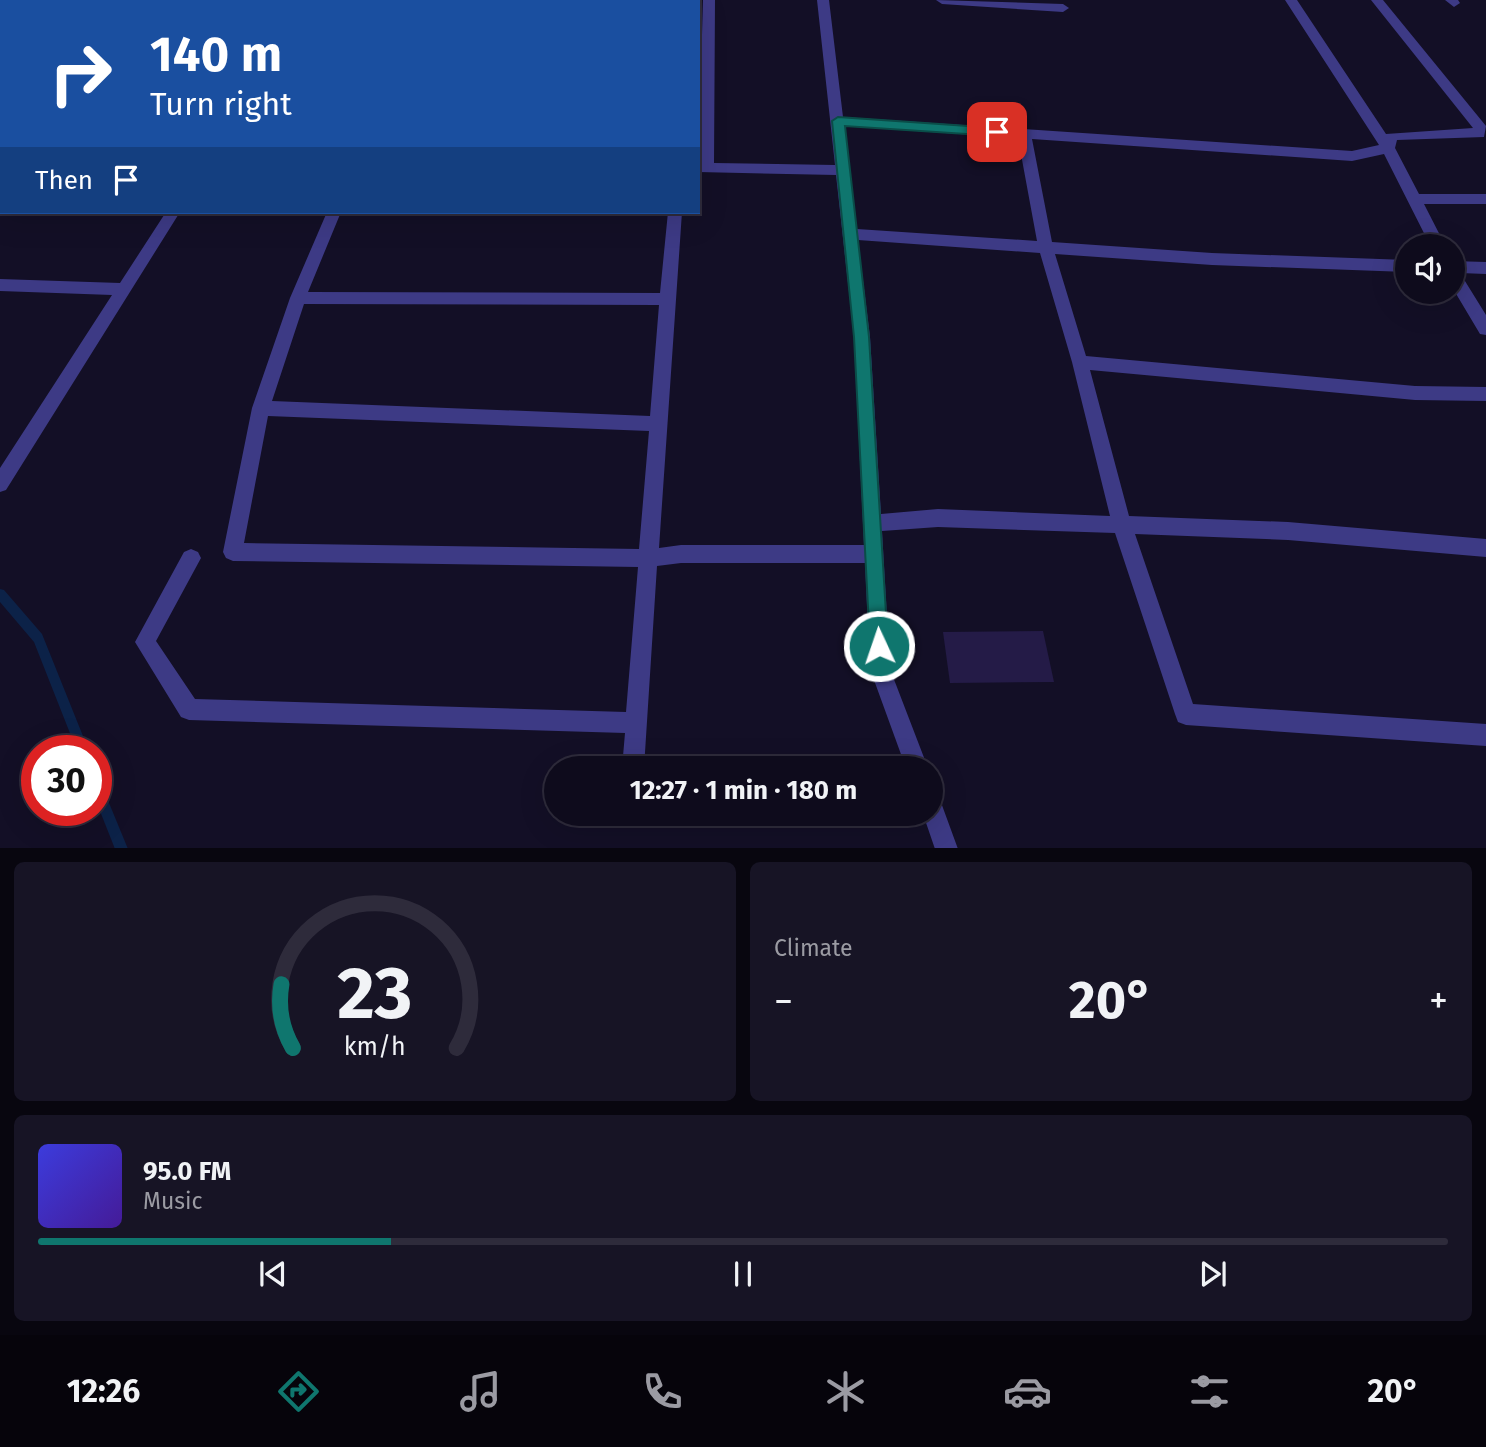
<!DOCTYPE html>
<meta charset="utf-8">
<style>
:root{--surface:#0e0b1c;--page:#171425;--text:#f1f3f6;--muted:#9b9ba3;--line:#2e2b3b;--accent:#0f766e}
body{margin:0;font-family:"Fira Sans",sans-serif;background:var(--page);color:var(--text);height:100vh;display:flex;flex-direction:column;font-size:26px;white-space:nowrap}
*{box-sizing:border-box;margin:0}
p{font-size:23px;color:var(--muted)}
.icon{flex:none;width:38px;height:38px;fill:none;stroke:currentColor;stroke-width:2;stroke-linecap:round;stroke-linejoin:round}
.map{position:relative;height:848px;overflow:hidden}
.sheet{display:flex;flex-direction:column;gap:14px;padding:14px;background:#08060f;flex:1}
.sheet>*{flex:none}
.guide{position:absolute;left:0px;top:0px;width:700px;height:214px;box-shadow:0 7px 28px #0002,0 0 0 2px var(--line);background:#1a4fa0;color:#fff;overflow:hidden}
.tools{position:absolute;left:1395px;top:234px;display:grid;gap:14px}
.tools a{display:grid;place-items:center;width:70px;height:70px;border-radius:50%;background:var(--surface);box-shadow:0 7px 28px #0002,0 0 0 2px var(--line);font-size:35px}
.speed{position:absolute;left:21px;top:735px;display:flex;gap:14px;font-size:35px;font-weight:700;text-align:center}
.speed>*{display:grid;place-content:center;width:91px;height:91px;border-radius:50%;background:var(--surface);box-shadow:0 7px 28px #0002,0 0 0 2px var(--line);line-height:1}
.speed .limit{border:10px solid #d22;background:#fff;color:#111}
.pin{position:absolute;display:grid;place-items:center;width:60px;height:60px;color:#fff;margin:-30px;border-radius:14px;box-shadow:0 4px 10px #0006}
.me{position:absolute;width:77px;margin:-38px;rotate:357deg;stroke-linejoin:round;filter:drop-shadow(0 0 5px #0008)}
.turn{display:flex;align-items:center;gap:24px;height:147px;padding:0 35px;font-size:32px}
.turn .icon{width:91px;height:91px;stroke-width:2.5}
.turn b{display:block;font-size:49px;line-height:60px}
.then{display:flex;align-items:center;height:66px;padding:0 35px;background:#0003;gap:14px;font-size:26px}
.big{font-size:52px;font-weight:700;line-height:1.1}
.sheet .widget{flex:1;display:flex;flex-direction:column;justify-content:center;gap:10px;min-width:0;padding:0 24px;border-radius:10px;background:var(--page)}
.sheet .dial{align-items:center;gap:0}
.dial svg{height:182px;overflow:visible;fill:none;stroke:var(--line);stroke-width:7;stroke-linecap:round;text-anchor:middle}
.dial text{fill:var(--text);stroke:none}
.song{display:flex;align-items:center;gap:21px}
.cover{width:84px;height:84px;border-radius:10px;background:linear-gradient(135deg,hsl(240 70% 55%),hsl(260 70% 35%))}
.played{height:7px;border-radius:4px;background:linear-gradient(90deg,var(--accent) 25%,var(--line) 25%)}
.keys{display:flex;justify-content:space-around;direction:ltr}
.heat{display:flex;justify-content:space-between;align-items:center;font-size:38px;direction:ltr}
.sheet .tiles{flex:1;display:grid;gap:14px;grid-template-columns:1fr 1fr}
.widget:last-child{grid-column:span 2}
.trip{position:absolute;left:544px;top:756px;width:399px;height:70px;border-radius:35px;background:var(--surface);box-shadow:0 7px 28px #0002,0 0 0 2px var(--line);font-weight:700;line-height:70px;text-align:center}
.dock{display:flex;height:112px;justify-content:space-around;align-items:center;background:#06040b;color:var(--muted)}
.dock .icon{width:49px;height:49px}
.dock .on{color:var(--accent)}
.dock b{font-size:32px;color:var(--text)}
.map>svg:first-child{display:block}
.lines{fill:none;stroke-linecap:round;stroke-linejoin:round}
.stream{fill:#0c2248;fill-rule:evenodd}
.building{fill:#241b47}
.street{fill:#3d3a85;fill-rule:evenodd}
.route{fill:#0f766e;stroke:#0a4d48;stroke-width:2}
</style>
<div class="map">
<svg width="1486" height="849" viewBox="0 0 1486 849">
<rect width="100%" height="100%" fill="#130f26"/>
<g class="lines">
<g class="stream">
<path d="M0,589L4,590L42,634L89,751H77L34,642L0,602Z"/>
<path d="M96,779L100,781L128,849H115L96,801Z"/>
</g>
</g>
<path class="building" d="M1043,631L1054,682L950,683L943,632Z"/>
<g class="lines">
<g class="street">
<path d="M16,0H28L15,2Z"/>
<path d="M121,0H133L120,2Z"/>
<path d="M323,0H336L322,2Z"/>
<path d="M459,0H472L458,2Z"/>
<rect x="620" y="0" width="12" height="2"/>
<path d="M703,0H715L714,163L835,165L817,0H829L843,117L1352,151L1379,145L1285,0H1297L1386,134L1473,128L1371,0H1383L1486,126L1484,137L1397,140L1395,148L1419,194H1486V204H1424L1446,247H1431L1384,154L1352,161L1032,139L1052,242L1212,253L1407,260V272L1212,265L1055,254L1086,356L1415,386L1486,387V401L1415,400L1090,370L1129,516L1288,522L1486,539V557L1288,540L1135,534L1193,704L1486,724V746L1186,725L1178,722L1175,714L1115,533L938,527L882,531L890,669L928,768H906L870,669L865,563H681L657,566L644,768H622L625,733L189,720L181,717L135,642L184,552L191,549L198,552L201,558L156,641L195,699L626,712L638,567L233,561L226,558L223,552L252,408L290,298L327,212H341L308,292L660,293L668,212H682L659,548L681,545H864L854,337L836,175L698,172ZM844,126L1018,138L1037,241L857,229ZM858,240L1040,253L1072,362L1110,516L938,509L881,514L870,337ZM304,304L659,305L650,416L272,401ZM268,416L649,431L639,549L244,543Z"/>
<path d="M936,0L1063,4L1069,8L1063,12L942,4Z"/>
<path d="M1445,0H1458L1460,3L1454,7Z"/>
<path d="M2,22V31L0,32V23Z"/>
<rect x="0" y="89" width="2" height="8"/>
<path d="M2,147V159L0,160V148Z"/>
<path d="M0,182L2,183V193L0,192Z"/>
<path d="M166,212H180L6,490L0,492V468L112,295L0,291V279L120,283Z"/>
<path d="M1452,261L1486,262V274L1460,273L1486,315V335L1480,334L1452,287Z"/>
<path d="M931,794L939,797L958,849H935L923,814H931Z"/>
</g>
</g>
<path class="route" d="M838,117L997,128L1003,132L997,136L845,126L869,337L888,646L885,653L879,656L872,653L870,646L854,337L832,121Z"/>
</svg>
<div class="tools">
<a><svg class="icon" aria-label="sound" viewBox="0 0 24 24"><path d="M4 9h4l5-4v14l-5-4H4zM17 9q2 3 0 6"/></svg></a>
</div>
<div class="speed"><div class="limit">30</div></div>
<div class="pin" style="left:997px;top:132px;background:#d93025"><svg class="icon" aria-label="arrive" viewBox="0 0 24 24"><path d="M6 21V4h12l-3 4 3 4H6"/></svg></div>
<svg class="me" style="left:879px;top:646px" viewBox="-20 -20 40 40"><circle r="17" fill="#0f766e" stroke="#fff" stroke-width="3"/><path d="M0-11L8 9 0 5-8 9z" fill="#fff"/></svg>
<div class="trip">12:27 · 1 min · 180 m</div>
<div class="guide">
<div class="turn"><svg class="icon" aria-label="right" viewBox="0 0 24 24"><path d="M7 20v-9h11M14 6l5 5-5 5"/></svg><div><b>140 m</b>Turn right</div></div>
<div class="then">Then<svg class="icon" aria-label="arrive" viewBox="0 0 24 24"><path d="M6 21V4h12l-3 4 3 4H6"/></svg></div>
</div>
</div>
<section class="sheet">
<div class="tiles">
<div class="widget dial"><svg viewBox="0 0 100 80">
<path d="M14 69A42 42 0 1 1 86 69"/>
<path d="M14 69A42 42 0 0 1 9 41" stroke="#0f766e"/>
<text x="50" y="56" font-size="32" font-weight="700">23</text>
<text x="50" y="72" font-size="11">km/h</text>
</svg></div>
<div class="widget"><p>Climate</p>
<div class="heat"><a>−</a><b class="big">20°</b><a>+</a></div>
</div>
<div class="widget">
<div class="song"><i class="cover"></i><div><b>95.0 FM</b><p>Music</p></div></div>
<div class="played"></div>
<div class="keys"><svg class="icon" aria-label="previous" viewBox="0 0 24 24"><path d="M18 5L8 12l10 7zM5 5v14"/></svg><svg class="icon" aria-label="pause" viewBox="0 0 24 24"><path d="M8 5v14M16 5v14"/></svg><svg class="icon" aria-label="next" viewBox="0 0 24 24"><path d="M6 5l10 7-10 7zM19 5v14"/></svg></div>
</div>
</div>
</section>
<nav class="dock">
<b>12:26</b>
<svg class="icon on" aria-label="directions" viewBox="0 0 24 24"><path d="M12 3l9 9-9 9-9-9zM9 14v-3h6M13 9l2 2-2 2"/></svg>
<svg class="icon" aria-label="music" viewBox="0 0 24 24"><path d="M9 18V5l10-2v13"/><circle cx="6" cy="18" r="3"/><circle cx="16" cy="16" r="3"/></svg>
<svg class="icon" aria-label="phone" viewBox="0 0 24 24"><path d="M5 4h4l2 5-3 2q2 4 5 5l2-3 5 2v4C11 20 4 13 5 4z"/></svg>
<svg class="icon" aria-label="climate" viewBox="0 0 24 24"><path d="M12 3v18M4 7l16 10M4 17L20 7"/></svg>
<svg class="icon" aria-label="car" viewBox="0 0 24 24"><path d="M5 17H2v-5l4-1 3-4h7l3 4 3 1v5h-3M9 17h6M6 11h13"/><circle cx="7" cy="17" r="2"/><circle cx="17" cy="17" r="2"/></svg>
<svg class="icon" aria-label="filters" viewBox="0 0 24 24"><path d="M4 7h16M4 17h16"/><circle cx="9" cy="7" r="2"/><circle cx="15" cy="17" r="2"/></svg>
<b>20°</b>
</nav>
